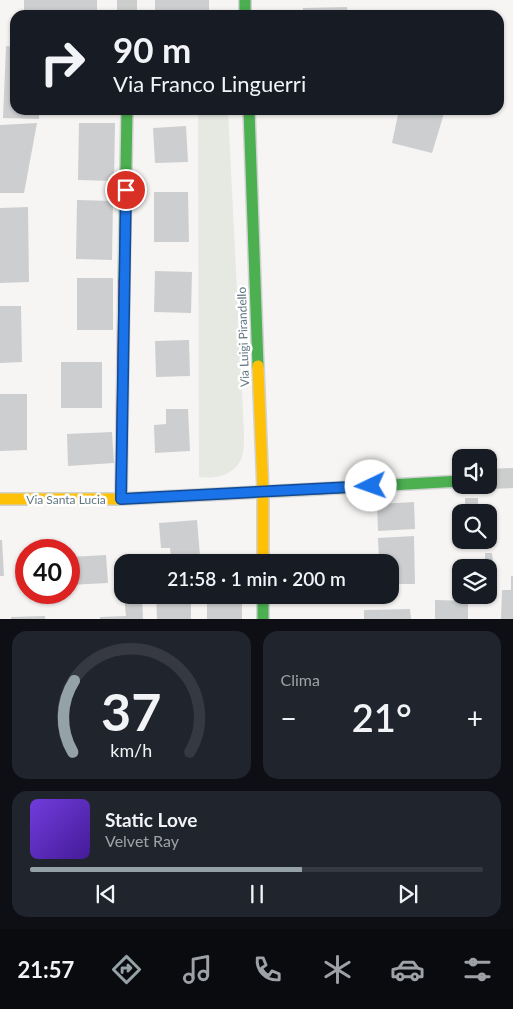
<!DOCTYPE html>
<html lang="it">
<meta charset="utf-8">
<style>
:root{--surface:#171b24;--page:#20242c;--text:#f1f3f6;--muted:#9ea1a6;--line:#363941;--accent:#94a2a8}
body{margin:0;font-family:Lato,sans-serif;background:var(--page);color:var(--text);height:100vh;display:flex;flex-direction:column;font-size:19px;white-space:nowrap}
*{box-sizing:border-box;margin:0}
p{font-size:16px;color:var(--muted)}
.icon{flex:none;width:28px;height:28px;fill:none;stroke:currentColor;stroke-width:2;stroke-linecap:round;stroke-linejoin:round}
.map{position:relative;height:619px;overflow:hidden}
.details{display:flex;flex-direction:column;gap:12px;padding:12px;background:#0d0f14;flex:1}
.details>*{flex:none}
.guide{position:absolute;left:10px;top:10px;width:494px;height:105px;border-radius:15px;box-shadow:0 1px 4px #0004;background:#171b24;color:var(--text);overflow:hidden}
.controls{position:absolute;left:452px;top:449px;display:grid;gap:10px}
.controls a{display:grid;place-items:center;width:45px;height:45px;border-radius:10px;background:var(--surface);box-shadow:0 1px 4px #0004;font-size:25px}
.speed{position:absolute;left:15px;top:539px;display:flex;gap:10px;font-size:25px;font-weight:700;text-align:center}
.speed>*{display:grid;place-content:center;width:65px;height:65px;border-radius:50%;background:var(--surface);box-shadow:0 1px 4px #0004;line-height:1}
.speed .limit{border:8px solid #d22;background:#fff;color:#111}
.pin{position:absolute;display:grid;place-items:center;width:42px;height:42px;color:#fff;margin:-21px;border:2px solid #fff;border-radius:50%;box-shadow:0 1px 5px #0007}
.me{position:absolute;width:55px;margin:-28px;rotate:267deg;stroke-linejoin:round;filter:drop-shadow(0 0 4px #0008)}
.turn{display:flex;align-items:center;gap:18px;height:105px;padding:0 20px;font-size:22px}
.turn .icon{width:65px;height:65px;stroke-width:2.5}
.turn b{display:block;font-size:35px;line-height:42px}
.big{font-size:38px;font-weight:600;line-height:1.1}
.details .tile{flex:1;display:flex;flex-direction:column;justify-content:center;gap:8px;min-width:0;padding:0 18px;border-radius:15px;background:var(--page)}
.details .dial{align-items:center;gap:0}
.dial svg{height:130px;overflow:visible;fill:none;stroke:var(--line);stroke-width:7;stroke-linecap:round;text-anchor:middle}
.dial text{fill:var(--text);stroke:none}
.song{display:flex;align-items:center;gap:15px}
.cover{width:60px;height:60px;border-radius:8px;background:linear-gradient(135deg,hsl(260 70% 55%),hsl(260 70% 35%))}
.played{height:5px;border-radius:2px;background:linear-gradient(90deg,var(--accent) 60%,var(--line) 60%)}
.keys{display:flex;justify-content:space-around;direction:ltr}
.heat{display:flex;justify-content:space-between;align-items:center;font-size:28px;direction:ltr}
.details .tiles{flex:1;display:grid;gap:12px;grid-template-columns:1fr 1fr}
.tile:last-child{grid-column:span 2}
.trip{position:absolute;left:114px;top:554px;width:285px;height:50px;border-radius:15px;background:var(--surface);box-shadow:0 1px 4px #0004;font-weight:600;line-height:50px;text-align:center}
.tabs{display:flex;height:80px;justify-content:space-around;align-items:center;background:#090b0e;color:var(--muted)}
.tabs .icon{width:35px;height:35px}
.tabs .on{color:var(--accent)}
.tabs b{font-size:22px;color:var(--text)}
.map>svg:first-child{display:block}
.green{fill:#e6e8e2}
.building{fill:#cdcecf}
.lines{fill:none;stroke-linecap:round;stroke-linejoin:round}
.fast-casing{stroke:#d1d3d3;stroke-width:14}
.slow-casing{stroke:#d1d3d3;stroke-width:14}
.jam-casing{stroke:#d1d3d3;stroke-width:14}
.street{stroke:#cccdcd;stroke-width:20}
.fast{stroke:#4caf50;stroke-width:11}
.slow{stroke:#ffc107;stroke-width:11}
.jam{stroke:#c62828;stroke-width:11}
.route-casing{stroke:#114b97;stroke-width:12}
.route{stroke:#1a73e8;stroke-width:9}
.labels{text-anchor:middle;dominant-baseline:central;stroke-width:5;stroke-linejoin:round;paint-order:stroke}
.street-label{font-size:12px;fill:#60767f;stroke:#fff}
</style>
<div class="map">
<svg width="513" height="619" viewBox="0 0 513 619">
<rect width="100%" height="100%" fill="#f6f5f4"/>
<path class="green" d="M198,110H228L244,434C244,440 244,447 243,453C238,475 217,479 199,477Z"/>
<g class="building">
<path d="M24,0H97V11L58,10L57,15L24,14Z"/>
<rect x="155" y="0" width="54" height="15"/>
<path d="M347,7L348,15H303V8Z"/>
<path d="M6,46L15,47V110H39V119L3,118Z"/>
<path d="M399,110H445L432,153L392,143Z"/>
<path d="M37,123L24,193H0V125Z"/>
<path d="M79,123H115L114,181L78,180Z"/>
<path d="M186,126L188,162L155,163L153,128Z"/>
<path d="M154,192H188L189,242H154Z"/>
<path d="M77,200L113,201L112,260L76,259Z"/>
<path d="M28,207L29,282L0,283V208Z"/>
<path d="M155,271L192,272L191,313L154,312Z"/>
<rect x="77" y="278" width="36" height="52"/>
<path d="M0,306H21L22,362L0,363Z"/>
<path d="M189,340L190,376L156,377L155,341Z"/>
<rect x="61" y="362" width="41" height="46"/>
<path d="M0,394H27V450L0,451Z"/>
<path d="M166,409H188L190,451L155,453L154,425L166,424Z"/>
<path d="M112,432L114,463L68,466L67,434Z"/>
<rect x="465" y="498" width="13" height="14"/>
<path d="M414,502L415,529L378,531L377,504Z"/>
<path d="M197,520L200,556L171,558L170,548H161L159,523Z"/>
<path d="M414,536L415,584H390V562H379L378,538Z"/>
<path d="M0,540H2L4,576H0Z"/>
<path d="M485,553H492L493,561H485Z"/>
<path d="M106,555L108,583L69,585V557Z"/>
<path d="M511,576H513V619H501L502,590H511Z"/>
<path d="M124,595H142L143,619H100V617L126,616Z"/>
<path d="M156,595H191V619H157Z"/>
<rect x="207" y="595" width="35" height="24"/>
<path d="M435,600L468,601V619H435Z"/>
<path d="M410,609L411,619H364V610Z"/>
<path d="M45,616V619H11V617Z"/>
</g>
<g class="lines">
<defs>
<g id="fast">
<path d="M245,0V15"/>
<path d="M249,110L258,366"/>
<path d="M124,281L127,110"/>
<path d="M318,489L461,481"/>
<path d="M263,595V619"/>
</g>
<g id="slow">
<path d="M258,366L263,492V562"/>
<path d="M0,499H121L318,489"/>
</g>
<path id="jam" d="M121,499L124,281"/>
</defs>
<use href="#fast" class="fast-casing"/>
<use href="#slow" class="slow-casing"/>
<use href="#jam" class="jam-casing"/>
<g class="street">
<path d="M127,0V15"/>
<path d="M489,479L513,478"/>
</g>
<use href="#fast" class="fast"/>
<use href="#slow" class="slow"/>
<use href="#jam" class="jam"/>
</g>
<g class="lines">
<defs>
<path id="route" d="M126,190L121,499L371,486"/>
</defs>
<use href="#route" class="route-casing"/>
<use href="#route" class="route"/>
</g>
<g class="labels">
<g class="street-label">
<text transform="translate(243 337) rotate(-92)">Via Luigi Pirandello</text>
<text x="66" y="499">Via Santa Lucia</text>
</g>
</g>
</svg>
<div class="controls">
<a><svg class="icon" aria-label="sound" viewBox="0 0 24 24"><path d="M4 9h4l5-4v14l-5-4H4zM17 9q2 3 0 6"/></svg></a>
<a><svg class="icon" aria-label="search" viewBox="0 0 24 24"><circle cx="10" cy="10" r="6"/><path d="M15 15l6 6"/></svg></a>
<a><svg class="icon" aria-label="layers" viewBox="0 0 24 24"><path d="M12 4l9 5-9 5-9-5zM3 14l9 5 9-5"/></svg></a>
</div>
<div class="speed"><div class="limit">40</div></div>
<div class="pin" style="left:126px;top:190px;background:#d93025"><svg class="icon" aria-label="arrive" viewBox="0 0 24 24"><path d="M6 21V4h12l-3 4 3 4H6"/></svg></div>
<svg class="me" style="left:371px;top:486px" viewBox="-20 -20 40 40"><circle r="19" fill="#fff"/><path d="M0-13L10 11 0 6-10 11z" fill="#1a73e8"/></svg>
<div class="trip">21:58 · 1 min · 200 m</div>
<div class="guide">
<div class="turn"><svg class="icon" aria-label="right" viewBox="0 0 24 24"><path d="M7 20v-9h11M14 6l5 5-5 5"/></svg><div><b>90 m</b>Via Franco Linguerri</div></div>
</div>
</div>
<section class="details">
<div class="tiles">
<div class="tile dial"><svg viewBox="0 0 100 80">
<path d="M14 69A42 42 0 1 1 86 69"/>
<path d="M14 69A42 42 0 0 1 15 25" stroke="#94a2a8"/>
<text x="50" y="56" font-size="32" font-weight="700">37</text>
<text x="50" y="72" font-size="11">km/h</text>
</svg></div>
<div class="tile"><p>Clima</p>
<div class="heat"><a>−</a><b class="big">21°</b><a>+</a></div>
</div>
<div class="tile">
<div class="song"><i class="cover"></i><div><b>Static Love</b><p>Velvet Ray</p></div></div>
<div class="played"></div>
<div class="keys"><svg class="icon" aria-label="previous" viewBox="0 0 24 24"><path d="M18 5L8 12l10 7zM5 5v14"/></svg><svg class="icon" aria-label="pause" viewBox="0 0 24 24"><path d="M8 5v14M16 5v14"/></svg><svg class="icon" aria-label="next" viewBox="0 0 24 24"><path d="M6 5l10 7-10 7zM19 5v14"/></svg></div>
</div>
</div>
</section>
<nav class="tabs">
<b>21:57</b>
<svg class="icon on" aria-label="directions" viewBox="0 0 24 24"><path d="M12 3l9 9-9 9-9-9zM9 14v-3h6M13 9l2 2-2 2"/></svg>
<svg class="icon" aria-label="music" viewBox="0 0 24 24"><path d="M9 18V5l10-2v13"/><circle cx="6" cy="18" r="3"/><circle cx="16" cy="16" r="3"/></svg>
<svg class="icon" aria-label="phone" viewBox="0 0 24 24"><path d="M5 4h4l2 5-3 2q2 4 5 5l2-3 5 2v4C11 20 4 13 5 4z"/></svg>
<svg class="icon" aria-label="climate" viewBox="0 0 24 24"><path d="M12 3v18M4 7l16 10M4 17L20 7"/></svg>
<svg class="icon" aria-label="car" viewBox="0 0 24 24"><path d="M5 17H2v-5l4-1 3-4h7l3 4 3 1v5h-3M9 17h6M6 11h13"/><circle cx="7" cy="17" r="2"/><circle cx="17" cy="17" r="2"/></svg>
<svg class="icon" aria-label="filters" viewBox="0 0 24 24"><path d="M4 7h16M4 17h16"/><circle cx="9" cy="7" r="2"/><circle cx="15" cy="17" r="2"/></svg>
</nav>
